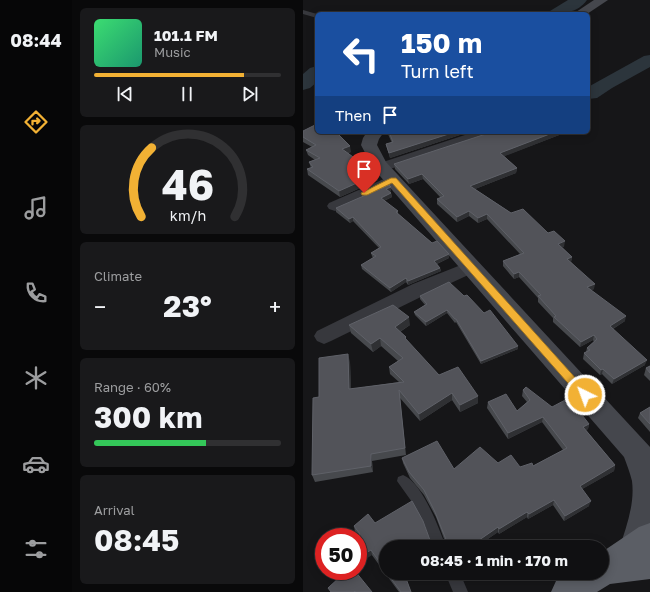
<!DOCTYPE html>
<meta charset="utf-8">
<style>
:root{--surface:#101012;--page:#19191b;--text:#f1f3f6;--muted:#9c9d9f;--line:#303032;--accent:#f2b134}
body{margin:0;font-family:"Golos Text",sans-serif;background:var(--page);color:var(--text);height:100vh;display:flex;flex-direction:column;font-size:15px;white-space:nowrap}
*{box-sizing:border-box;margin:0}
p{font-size:13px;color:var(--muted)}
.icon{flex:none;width:22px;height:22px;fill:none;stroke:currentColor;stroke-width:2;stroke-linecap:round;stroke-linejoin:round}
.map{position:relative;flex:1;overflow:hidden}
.details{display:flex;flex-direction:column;gap:8px;padding:8px;background:#09090a;width:231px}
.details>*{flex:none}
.hud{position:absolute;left:12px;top:12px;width:275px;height:122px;border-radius:6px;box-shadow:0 2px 10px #0003,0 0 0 1px var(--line);background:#1a4fa0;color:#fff;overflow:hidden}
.speed{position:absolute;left:12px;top:528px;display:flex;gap:8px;font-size:20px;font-weight:700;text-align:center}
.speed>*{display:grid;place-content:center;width:52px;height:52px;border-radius:50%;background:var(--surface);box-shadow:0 2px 10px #0003,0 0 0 1px var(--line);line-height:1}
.speed .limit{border:6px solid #d22;background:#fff;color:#111}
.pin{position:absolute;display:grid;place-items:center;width:34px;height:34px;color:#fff;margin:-41px -17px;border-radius:50% 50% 50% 0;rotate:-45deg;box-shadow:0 0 4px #0007}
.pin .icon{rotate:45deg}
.me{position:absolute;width:44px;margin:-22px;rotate:318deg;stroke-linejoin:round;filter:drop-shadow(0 0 3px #0008)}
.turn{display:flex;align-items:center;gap:14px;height:84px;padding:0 20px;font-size:18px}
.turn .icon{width:52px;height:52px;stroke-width:2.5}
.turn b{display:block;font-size:28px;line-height:34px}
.then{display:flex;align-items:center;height:38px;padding:0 20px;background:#0003;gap:8px;font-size:15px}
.big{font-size:30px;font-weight:700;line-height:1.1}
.details .tile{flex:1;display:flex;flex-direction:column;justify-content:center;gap:6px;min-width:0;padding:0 14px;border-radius:6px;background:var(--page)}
.details .dial{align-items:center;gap:0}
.dial svg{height:104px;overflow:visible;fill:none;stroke:var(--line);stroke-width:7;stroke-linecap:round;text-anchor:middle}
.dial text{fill:var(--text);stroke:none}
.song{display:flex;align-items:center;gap:12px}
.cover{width:48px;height:48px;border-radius:6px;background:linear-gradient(135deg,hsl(140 70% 55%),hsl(160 70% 35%))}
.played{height:4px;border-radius:2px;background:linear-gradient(90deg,var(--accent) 80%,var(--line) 80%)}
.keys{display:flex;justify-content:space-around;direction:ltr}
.heat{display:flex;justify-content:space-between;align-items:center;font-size:22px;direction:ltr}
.charge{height:6px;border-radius:3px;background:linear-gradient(90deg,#34c759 60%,var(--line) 0)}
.trip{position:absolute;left:76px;top:540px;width:230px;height:40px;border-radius:20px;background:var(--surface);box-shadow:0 2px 10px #0003,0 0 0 1px var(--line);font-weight:700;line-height:40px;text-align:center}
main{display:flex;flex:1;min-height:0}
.tab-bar{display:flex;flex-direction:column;width:72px;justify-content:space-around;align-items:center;background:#060607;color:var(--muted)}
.tab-bar .icon{width:28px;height:28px}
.tab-bar .active{color:var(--accent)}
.tab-bar b{font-size:18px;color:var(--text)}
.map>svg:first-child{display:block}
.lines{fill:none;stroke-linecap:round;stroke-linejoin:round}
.river{fill:#2c353c;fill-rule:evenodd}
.service{fill:#37383d;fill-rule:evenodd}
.minor{fill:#37383d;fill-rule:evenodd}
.secondary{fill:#45474d;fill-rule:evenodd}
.trunk{fill:#5b5e65;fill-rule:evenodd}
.wall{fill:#47494d}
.shaded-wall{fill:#2f3033}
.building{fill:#525359;stroke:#5f6168}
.route{fill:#f2b134;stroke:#9d7322}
</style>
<main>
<nav class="tab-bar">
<b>08:44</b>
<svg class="icon active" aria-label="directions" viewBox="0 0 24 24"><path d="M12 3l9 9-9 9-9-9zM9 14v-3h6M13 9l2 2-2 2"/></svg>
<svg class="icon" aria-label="music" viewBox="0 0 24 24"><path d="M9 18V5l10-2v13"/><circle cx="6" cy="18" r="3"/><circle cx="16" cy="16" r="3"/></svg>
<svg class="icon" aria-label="phone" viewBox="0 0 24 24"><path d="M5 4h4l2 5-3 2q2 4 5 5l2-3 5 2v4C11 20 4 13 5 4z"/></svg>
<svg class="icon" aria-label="climate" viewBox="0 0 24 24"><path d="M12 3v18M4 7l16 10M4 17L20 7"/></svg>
<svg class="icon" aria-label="car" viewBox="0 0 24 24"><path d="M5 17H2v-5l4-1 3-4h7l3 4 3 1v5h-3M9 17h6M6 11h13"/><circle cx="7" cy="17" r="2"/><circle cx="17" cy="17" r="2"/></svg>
<svg class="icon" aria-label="filters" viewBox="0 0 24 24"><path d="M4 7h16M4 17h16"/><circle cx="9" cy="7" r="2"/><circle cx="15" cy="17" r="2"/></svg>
</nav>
<section class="details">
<div class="tile">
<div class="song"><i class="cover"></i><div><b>101.1 FM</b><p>Music</p></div></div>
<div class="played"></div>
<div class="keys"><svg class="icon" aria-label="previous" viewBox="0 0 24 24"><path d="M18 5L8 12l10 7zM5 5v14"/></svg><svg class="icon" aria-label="pause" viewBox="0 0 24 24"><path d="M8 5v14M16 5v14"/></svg><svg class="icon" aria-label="next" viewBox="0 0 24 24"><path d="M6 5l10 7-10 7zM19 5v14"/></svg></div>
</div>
<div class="tile dial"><svg viewBox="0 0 100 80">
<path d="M14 69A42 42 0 1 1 86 69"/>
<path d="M14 69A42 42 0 0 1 22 16" stroke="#f2b134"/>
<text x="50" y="56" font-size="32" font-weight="700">46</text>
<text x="50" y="72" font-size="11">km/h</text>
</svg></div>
<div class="tile"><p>Climate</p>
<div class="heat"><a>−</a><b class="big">23°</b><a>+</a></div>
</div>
<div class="tile"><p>Range · 60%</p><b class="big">300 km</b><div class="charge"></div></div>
<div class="tile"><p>Arrival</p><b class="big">08:45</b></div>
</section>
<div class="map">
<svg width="347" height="592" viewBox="0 0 347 592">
<rect width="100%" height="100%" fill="#161618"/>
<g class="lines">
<g class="river">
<path d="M265,0H284C275,13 259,14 245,14L247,11Z"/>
<path d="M347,55V67L309,88L294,98L285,99V87L341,56Z"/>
<path d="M14,66V82L7,88L0,90V74L7,68Z"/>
</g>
<g class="service">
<path d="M0,10L14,14V18L0,14Z"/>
<path d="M100,475C119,482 136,528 143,547H129L122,526L109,502L94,481L95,477Z"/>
<path d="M142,573H157L165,592H150Z"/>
</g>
<g class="minor">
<path d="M171,132H192L190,135L84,170L79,172L74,170L71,167L74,164Z"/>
<path d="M221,132H244L242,135L232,137L223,135Z"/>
<path d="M90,175L95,177L98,180L95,183L38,209L32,211L26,209L24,206L26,203Z"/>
<path d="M168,261L174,263L177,267L174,271L124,294L28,341L21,344L14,341L11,336L14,331L110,284Z"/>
</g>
<g class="secondary">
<path d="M291,0H305L284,14H270Z"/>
<path d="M64,132H81L76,139L74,145L83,162L347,447V547L342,560L331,564L320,560L316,549C323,528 332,504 329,481C327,473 324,465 321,457L70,168L58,145L60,138Z"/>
</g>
<path class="trunk" d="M347,523V579L307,584L294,592H248L253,581L265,573H299V552L336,527Z"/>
</g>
<g class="wall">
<path d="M0,131L48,152L45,153L75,180L37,197L5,175L4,169L8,168L6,162L12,160L5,155L3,150L9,147L0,142Z"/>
<path d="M84,132H166L87,158L84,148L83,144L89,143Z"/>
<path d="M241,132H264L201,156L214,168L213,173L172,189L208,213L245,233L261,247H259L269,257L268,262L291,289L288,290L322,321L310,329L342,365L309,384L299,374L297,375L280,359L281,353L283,352L284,348L291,342L290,340L277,347L250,322V318L235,302V298L216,277L211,279L200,266V261L217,254L184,219L175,223L166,216L154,222L134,204V199L138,198L120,179L106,184L92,169L91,164Z"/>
<path d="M88,191L87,192L88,193L89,197L81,201L95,211V214L129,243L146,254V258L134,264L137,268L138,271L105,285L103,282L88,292L59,269L58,265L70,258L69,256L68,253L76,248L50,221L47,223L33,212V208Z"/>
<path d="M117,296H161L181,313L215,349L178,364L153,322L152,323L144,313L123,326L112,315L111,312L122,305L117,299Z"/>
<path d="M46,325H107L97,332L103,337V340L136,375L175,403L157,412L149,400L117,421L97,398L103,455L69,461L70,472L12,482L9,475L16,397L47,362L48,389L96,382L87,374L86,367L95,361L78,346L70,352L48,333Z"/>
<path d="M347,366V381L341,375L343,368Z"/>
<path d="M220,390L249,407L286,424L285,429L283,430L312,465L311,471L279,489L286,506L261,521L250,505L225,519L224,517L196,534L195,532L173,547H148L147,545L144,547L133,517L121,495L107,478L100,463L99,458L151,469L195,463L217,467L230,466L260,450L239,422L205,439L184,408L185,402L214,411L224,402L219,396Z"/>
<path d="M347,407V432L335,418L337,413Z"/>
<path d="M51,526L83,547V573H108L102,577L108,592H96L52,532Z"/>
</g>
<g class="shaded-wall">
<path d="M152,132H166L87,158L86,153Z"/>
<path d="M252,132H264L197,158V153Z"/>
<path d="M47,146L48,152L40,154L39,149Z"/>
<path d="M214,168L213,173L167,191V186Z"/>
<path d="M74,174L75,180L37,197L36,191Z"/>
<path d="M119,174L120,179L106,184L105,179Z"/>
<path d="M88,187V191L83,193V189Z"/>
<path d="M88,193L89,197L78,202V198Z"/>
<path d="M166,211V216L154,222V217Z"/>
<path d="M184,214V219L175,223V218Z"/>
<path d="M50,217V221L47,223L46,219Z"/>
<path d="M262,241L261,247L255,249V244Z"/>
<path d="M146,254V258L131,265V261Z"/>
<path d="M269,257L268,262L263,264L264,259Z"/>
<path d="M137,268L138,271L105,285V281Z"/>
<path d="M216,272V277L211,279V274Z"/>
<path d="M103,278V282L88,292L87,288Z"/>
<path d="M292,284L291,289L283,293L284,287Z"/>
<path d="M144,310V313L123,326V322Z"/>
<path d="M323,316L322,321L306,331L307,326Z"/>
<path d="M106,317L107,325L93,334L92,327Z"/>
<path d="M291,335L290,340L277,347L278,342Z"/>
<path d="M77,338L78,346L70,352L68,344Z"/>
<path d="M215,346V349L178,364V361Z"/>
<path d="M45,354L47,362L48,397L46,389Z"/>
<path d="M344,360L342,365L309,384L311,379Z"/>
<path d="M300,369L299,374L297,375L298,370Z"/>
<path d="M149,393V400L117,421L116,414Z"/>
<path d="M175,396V403L157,412V405Z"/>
<path d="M240,417L239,422L205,439V433Z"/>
<path d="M286,424L285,429L279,432L280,427Z"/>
<path d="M68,454L69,461L70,472L68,466Z"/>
<path d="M312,465L311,471L276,491L277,486Z"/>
<path d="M251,500L250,505L225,519L226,514Z"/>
<path d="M288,501L286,506L261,521L262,516Z"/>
<path d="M224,512V517L196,534V529Z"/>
<path d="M195,527V532L173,547H166Z"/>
<path d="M146,540L147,545L144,547V542Z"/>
<path d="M142,544V547H137Z"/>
<path d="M68,550L69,555L55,564V558Z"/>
<path d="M101,573H108L102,577Z"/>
</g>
<g class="building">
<path d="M14,124V132H33L47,146L39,149L74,174L36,191L4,169L10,167L6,162L17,158L3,150L13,145L0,137V131Z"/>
<path d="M86,132H152L86,153L83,144L90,142Z"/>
<path d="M189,132H224L232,134L241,132H252L197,153L214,168L167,186L208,213L220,209L245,233L251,231L262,241L255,244L269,257L264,259L292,284L284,287L323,316L307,326L344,360L311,379L300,369L298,370L281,353L287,350L284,348L294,339L291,335L278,342L251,317L253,316L235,296L238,295L216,272L211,274L200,261L221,253L184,214L175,218L166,211L154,217L134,199L141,196L119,174L105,179L91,164Z"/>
<path d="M86,185L88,187L83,189L88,193L78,198L95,211L93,212L129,243L134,241L146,254L131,261L137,268L105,281L103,278L87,288L58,265L73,256L68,253L78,247L50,217L46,219L33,208Z"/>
<path d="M146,282L161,296L164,295L181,313L187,310L215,346L178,361L153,319H152L144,310L123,322L111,312L124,304L117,296Z"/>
<path d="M90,305L106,317L92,327L103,337L102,338L136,375L155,367L175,396L157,405L149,393L116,414L96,390L102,448L68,454V466L9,475L10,398L16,397V358L45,354L46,389L101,382L86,367L100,358L77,338L68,344L46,325Z"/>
<path d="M347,366V373L343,368Z"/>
<path d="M223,387L249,407L266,398L286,424L280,427L312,465L277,486L288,501L262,516L251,500L226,514L224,512L196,529L195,527L166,547H151L146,540L144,542L132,512L121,490L106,472L99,458L134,441L151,469L177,447L195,463L208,455L217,467L229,463L230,466L264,448L240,417L205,433L185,402L203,394L214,411L227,400L220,390Z"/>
<path d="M347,407V424L337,413Z"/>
<path d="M109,501L120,521L128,543L142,544L137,547H83V571L68,550L55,558V537H52L57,534L51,526L65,514L72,523Z"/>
<path d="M21,539V545L19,541Z"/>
<path d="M35,571H52L69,592H52V591L51,592H28L25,588L38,576Z"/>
<path d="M84,573H101L108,592H98Z"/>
</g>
<path class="route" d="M88,178H93L285,392L287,395L285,398L282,400L278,398L89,183L64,195H59L58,193Z"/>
</svg>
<div class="speed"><div class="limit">50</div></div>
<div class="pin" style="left:61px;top:193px;background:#d93025"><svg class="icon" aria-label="arrive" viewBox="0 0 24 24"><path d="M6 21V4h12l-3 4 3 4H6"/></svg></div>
<svg class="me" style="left:282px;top:395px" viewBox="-20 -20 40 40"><circle r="17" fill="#f2b134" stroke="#fff" stroke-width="3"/><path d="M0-11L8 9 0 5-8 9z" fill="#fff"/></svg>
<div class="trip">08:45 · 1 min · 170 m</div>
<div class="hud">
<div class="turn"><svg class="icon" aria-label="left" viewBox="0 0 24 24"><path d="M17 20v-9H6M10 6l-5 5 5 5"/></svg><div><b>150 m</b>Turn left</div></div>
<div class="then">Then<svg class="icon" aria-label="arrive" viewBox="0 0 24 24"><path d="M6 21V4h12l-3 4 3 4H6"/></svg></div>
</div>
</div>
</main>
